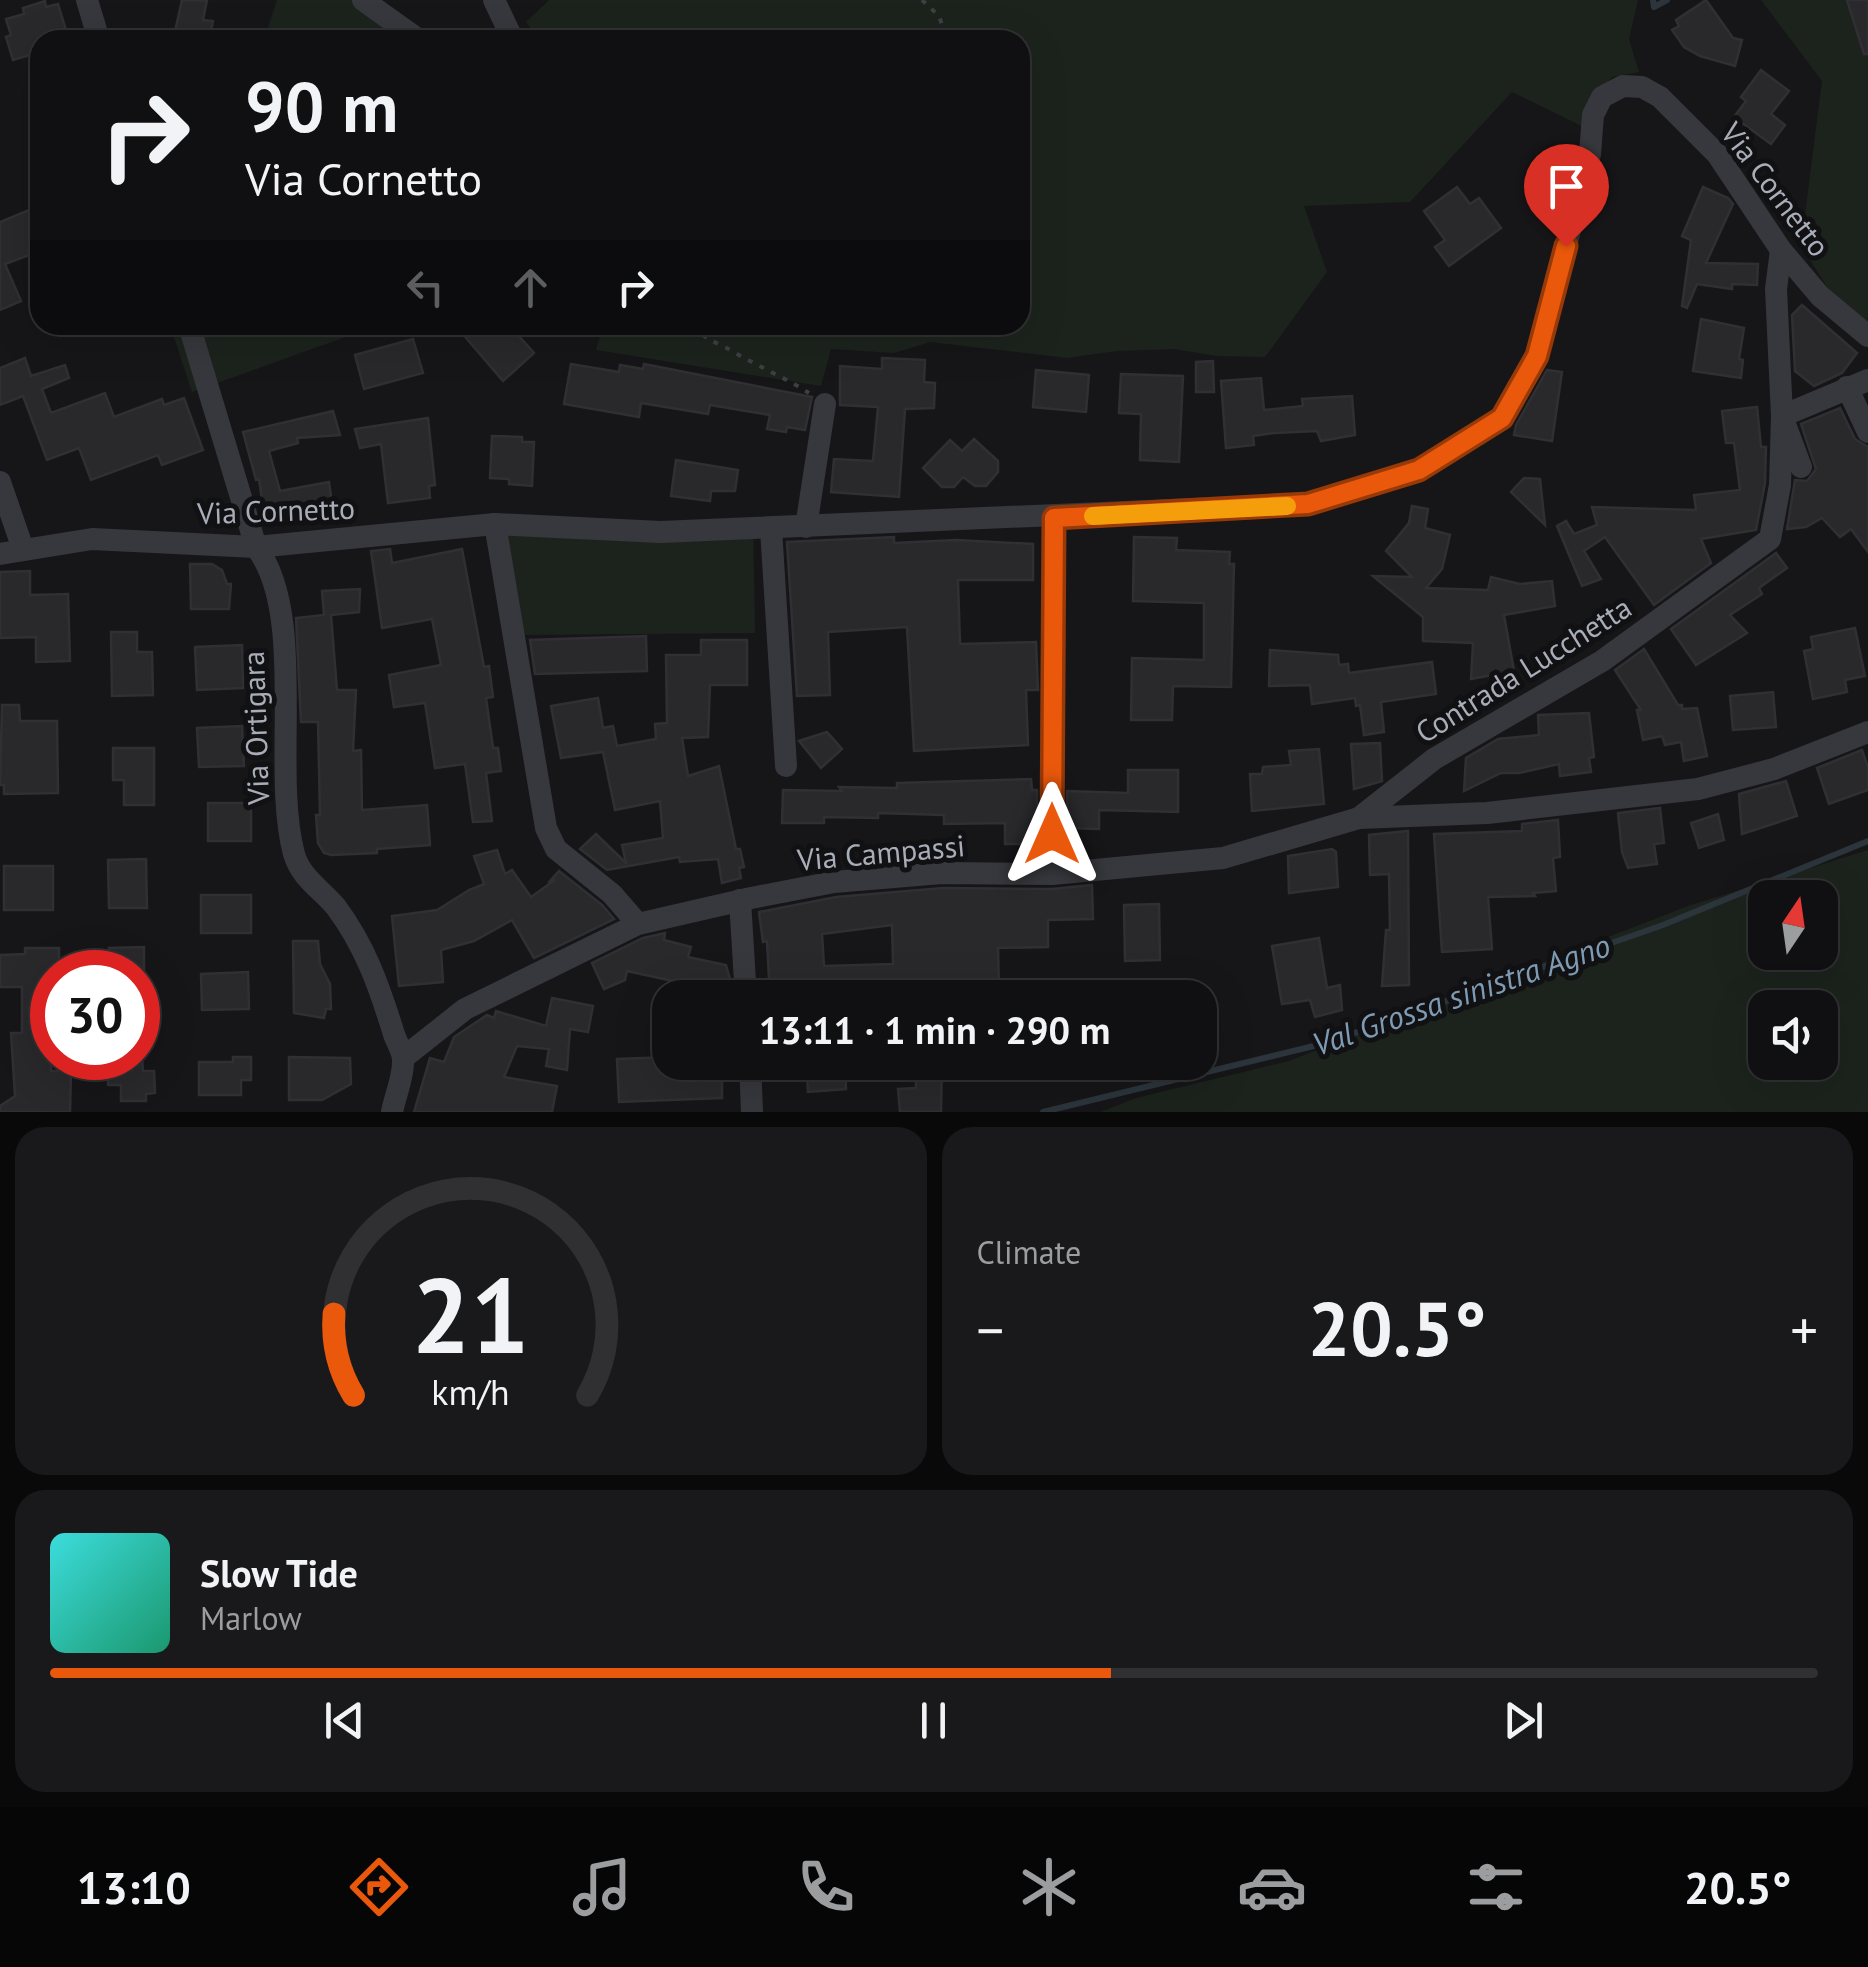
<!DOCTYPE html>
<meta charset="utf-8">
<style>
:root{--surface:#101012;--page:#19191b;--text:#f1f3f6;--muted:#9c9d9f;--line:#303032;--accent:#ea580c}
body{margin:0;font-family:"PT Sans",sans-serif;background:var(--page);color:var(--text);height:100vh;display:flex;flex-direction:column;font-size:38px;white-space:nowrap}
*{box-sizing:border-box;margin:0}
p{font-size:32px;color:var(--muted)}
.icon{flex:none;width:55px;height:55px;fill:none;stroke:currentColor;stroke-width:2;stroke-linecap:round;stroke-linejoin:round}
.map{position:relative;height:1112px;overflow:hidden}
.panel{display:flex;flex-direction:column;gap:15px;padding:15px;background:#09090a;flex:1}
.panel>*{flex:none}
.banner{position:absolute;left:30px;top:30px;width:1000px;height:305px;border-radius:30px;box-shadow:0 10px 40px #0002,0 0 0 2px var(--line);background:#101012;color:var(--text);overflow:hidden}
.needle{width:65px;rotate:13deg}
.tools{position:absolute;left:1748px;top:880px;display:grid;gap:20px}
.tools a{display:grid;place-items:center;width:90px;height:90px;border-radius:20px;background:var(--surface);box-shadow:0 10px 40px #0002,0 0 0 2px var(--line);font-size:50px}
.speed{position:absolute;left:30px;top:950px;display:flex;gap:20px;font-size:50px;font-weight:700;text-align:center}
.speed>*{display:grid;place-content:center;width:130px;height:130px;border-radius:50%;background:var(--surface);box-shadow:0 10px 40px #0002,0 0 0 2px var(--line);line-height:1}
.speed .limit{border:15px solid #d22;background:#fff;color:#111}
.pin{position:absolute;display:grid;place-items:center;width:85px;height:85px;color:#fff;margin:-102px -42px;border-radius:50% 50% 50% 0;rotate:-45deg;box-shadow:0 0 10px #0007}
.pin .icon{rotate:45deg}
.me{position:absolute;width:110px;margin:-55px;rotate:0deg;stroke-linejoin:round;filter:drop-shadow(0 0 8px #0008)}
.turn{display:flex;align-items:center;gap:35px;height:210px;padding:0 50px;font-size:45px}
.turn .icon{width:130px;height:130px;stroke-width:2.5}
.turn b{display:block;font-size:70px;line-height:85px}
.lanes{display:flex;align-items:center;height:95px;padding:0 50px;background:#0003;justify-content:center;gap:50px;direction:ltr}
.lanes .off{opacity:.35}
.big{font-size:75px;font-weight:800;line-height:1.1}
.panel .card{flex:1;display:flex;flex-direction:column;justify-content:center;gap:15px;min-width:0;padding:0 35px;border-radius:30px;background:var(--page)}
.panel .dial{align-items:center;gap:0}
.dial svg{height:260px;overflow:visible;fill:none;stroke:var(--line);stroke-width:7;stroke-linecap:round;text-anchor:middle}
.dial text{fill:var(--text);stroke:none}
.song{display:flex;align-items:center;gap:30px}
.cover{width:120px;height:120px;border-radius:15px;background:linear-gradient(135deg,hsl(180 70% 55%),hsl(160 70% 35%))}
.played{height:10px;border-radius:5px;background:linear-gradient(90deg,var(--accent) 60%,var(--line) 60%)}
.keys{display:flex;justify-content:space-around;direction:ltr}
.heat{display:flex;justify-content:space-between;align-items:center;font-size:55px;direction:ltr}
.panel .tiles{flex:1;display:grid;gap:15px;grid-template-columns:1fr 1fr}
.card:last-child{grid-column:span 2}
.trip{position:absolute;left:652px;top:980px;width:565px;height:100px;border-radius:30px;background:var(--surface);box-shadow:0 10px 40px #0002,0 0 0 2px var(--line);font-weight:800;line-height:100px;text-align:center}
.tab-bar{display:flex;height:160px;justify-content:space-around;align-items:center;background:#060607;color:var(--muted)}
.tab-bar .icon{width:70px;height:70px}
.tab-bar .current{color:var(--accent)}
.tab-bar b{font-size:45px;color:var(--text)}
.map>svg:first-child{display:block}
.green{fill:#1c231d;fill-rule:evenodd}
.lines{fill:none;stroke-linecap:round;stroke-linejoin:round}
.stream{stroke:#2c353c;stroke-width:6}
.building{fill:#29292c;stroke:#303034;stroke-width:2.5;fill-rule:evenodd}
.path{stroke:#3d3f44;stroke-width:4;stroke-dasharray:5 8;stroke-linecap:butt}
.minor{stroke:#37383d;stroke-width:22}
.route-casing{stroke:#983908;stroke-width:25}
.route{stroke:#ea580c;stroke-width:18}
.slow{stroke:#f59e0b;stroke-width:18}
.labels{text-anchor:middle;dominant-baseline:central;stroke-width:10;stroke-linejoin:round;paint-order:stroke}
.street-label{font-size:30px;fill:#a8adb8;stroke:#111113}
.water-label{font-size:32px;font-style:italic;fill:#7f9bb3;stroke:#111113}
</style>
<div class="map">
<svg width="1868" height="1112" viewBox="0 0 1868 1112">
<rect width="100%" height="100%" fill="#161618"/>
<g class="green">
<path d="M277,0H372L417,40H264Z"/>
<path d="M549,0H1638L1629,39L1639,72L1612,77L1594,100L1588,129L1512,92L1410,202L1304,206L1327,272L1265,357L1217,356L1174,349L1117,351L1067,358L930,342L894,353L831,349L821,386L596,350L603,325H1020V40H539L526,22Z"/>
<path d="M1761,0H1868V326L1831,293L1801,246L1822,81Z"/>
<path d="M170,325H379L192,392Z"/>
<path d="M753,524L755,633L511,635L489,526Z"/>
<path d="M1868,850V1112H1101L1136,1098L1289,1061L1688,906ZM1765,898H1820V952H1765ZM1765,1008H1820V1062H1765Z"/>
</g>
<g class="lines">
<g class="stream">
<path d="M1653,0L1654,7L1667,0"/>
<path d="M1043,1112L1326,1043L1663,925L1868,841"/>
</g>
</g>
<g class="building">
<path d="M182,0H207L203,20L213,21L209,40H173Z"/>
<path d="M1706,0L1733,38L1742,40L1735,66L1700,56L1684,47L1672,30L1679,26L1676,20Z"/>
<path d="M1847,0H1868V54H1864Z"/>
<path d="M45,1L46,7L58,4L69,40H40V52L13,60L6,37L11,35L6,19L24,14L23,8Z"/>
<path d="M1761,70L1789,91L1771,114L1785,125L1771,144L1734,117L1746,101L1741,97Z"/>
<path d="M1457,187L1470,204L1479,198L1501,228L1449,266L1435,247L1445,240L1424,211Z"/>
<path d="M1703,187L1728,198L1733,204L1706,263L1758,264L1757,285L1732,284V289L1697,284L1687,308L1682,306L1691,240L1682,236Z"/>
<path d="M34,208L40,224V251L5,264L21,301L0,310V222Z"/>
<path d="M1802,305L1857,353L1842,373L1814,386L1795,371L1792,315Z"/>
<path d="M1701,319L1744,328L1739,359L1743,360L1741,378L1693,371Z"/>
<path d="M455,325H509L534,353L503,381Z"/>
<path d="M413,339L423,373L364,389L355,355Z"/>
<path d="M25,358L31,376L65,365L69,378L42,389L51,413L105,393L114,417L162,399L164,405L184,398L203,450L162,465L158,455L91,480L79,448L47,460L23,396L0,405V368Z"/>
<path d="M882,358L925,360L924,382L935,383L934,408L905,409L899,497L831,492L834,459L873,461L878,407L840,405V366L882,369Z"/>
<path d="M1213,361L1214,392H1196V362Z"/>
<path d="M571,364L619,372L620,365L643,369L644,364L812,397L805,430L787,427L786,432L767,429L770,415L710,405L708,414L641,403L639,417L564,404Z"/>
<path d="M1036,370L1089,375L1086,412L1033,407Z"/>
<path d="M1547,370L1562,372L1552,441L1514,435L1516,425Z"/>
<path d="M1121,374L1183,376L1179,462L1140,460L1141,414L1119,413Z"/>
<path d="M1261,378L1264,410L1303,406L1302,399L1352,396L1355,435L1321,441L1317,431L1274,433L1253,436L1254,445L1226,448L1221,381Z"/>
<path d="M1757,407L1761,447H1766L1765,483L1756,530L1701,539L1711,563L1654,605L1605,537L1584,551L1601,579L1582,586L1557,526L1566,521L1574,534L1597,525L1592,507L1696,510L1694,495L1740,490L1734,443H1726L1722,411Z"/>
<path d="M1840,408L1855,439L1868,447V552L1851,529L1840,537L1822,518L1806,527L1787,529L1795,480L1807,481L1816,469L1801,424Z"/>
<path d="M333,411L340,435L297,438L298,443L269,451L280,491L329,482L333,510L278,522L264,514L259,479L256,480L243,432Z"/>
<path d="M428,418L435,485L429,486L430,498L388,503L381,444L360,448L355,429Z"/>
<path d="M492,436L522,437V442H534L532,486L509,484V479L490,478Z"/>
<path d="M974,439L998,461V472L986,486H975L963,477L954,487H942L923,468L950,440L962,451Z"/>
<path d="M676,460L738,470L735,491H711L710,501L671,496Z"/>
<path d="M1524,478L1540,479L1545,525L1511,492Z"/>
<path d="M1412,506L1428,509L1425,528L1450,535L1442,569L1426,588L1488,590L1491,577L1520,584L1552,581L1555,606L1504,615L1514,671L1471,679L1473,643L1423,641V617L1373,576L1412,577L1386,551L1409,523Z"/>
<path d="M894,537V543L956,540L1033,544V580H958L960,644L1036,642L1038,690H1026L1028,745L914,751L907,627L828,632L830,695L797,696L787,542Z"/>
<path d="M1134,537L1177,538L1176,550L1230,552L1229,564H1234L1231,687L1173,686L1172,720H1131L1132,658L1204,660V603L1133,601Z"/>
<path d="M390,549L392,563L462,549L484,667L489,666L493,697L486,698L493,748H498L501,771L486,773L492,821L473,822L465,764L435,768L425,703L394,707L389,675L441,665L432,619L382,628L371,551Z"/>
<path d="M1776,553L1787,568L1759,588L1762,594L1730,615L1747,633L1696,665L1671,629Z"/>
<path d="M190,564H212L222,570L227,584H231L229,609H191Z"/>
<path d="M30,571V595L68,594L70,661L36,662V637L0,638V572Z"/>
<path d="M360,589L359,612L331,615L337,690H356L353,751L361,750L362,810L427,805L430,845L377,849V853L331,855L324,853L318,843L316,815H320L318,722H301L296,618L324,615L322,591Z"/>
<path d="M1855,628L1865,676L1845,680L1847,692L1813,699L1804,651L1813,649L1811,637Z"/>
<path d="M111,632H137V652H152L153,695L112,696Z"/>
<path d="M646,636L647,671L535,674L530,640Z"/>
<path d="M701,640H747V685H710L708,737L682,738L688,776L719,766L736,849H740L744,867L739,868L741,878L722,883L718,859L680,862L679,857L607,870L580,849L596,834L626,863L622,845L663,838L660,801L615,810L603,752L561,758L551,706L598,698L603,728L613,726L617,746L656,739L655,724L667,723L666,655H701Z"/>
<path d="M242,645L243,688L197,690L195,647Z"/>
<path d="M1644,649L1678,705H1682V709L1697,708L1707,756L1684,761L1681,742L1665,745L1662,736L1643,740L1637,710H1641L1615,670Z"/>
<path d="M1270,650L1338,655L1339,665L1348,664L1349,673L1432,662L1436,694L1381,702L1384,732L1364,735L1360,705L1356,706L1355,698L1312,704L1310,685L1269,686Z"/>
<path d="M1773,692L1776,727L1733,730L1730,696Z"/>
<path d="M2,705H19L20,721H57L58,793L4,794V785H0Z"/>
<path d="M1589,713L1594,757L1589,758L1591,772L1560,776L1559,764L1519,773H1501L1464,791L1466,758L1498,739L1539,735L1538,715Z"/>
<path d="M242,726L244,766L199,767L197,728Z"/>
<path d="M827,732L842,749L821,768L799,741Z"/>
<path d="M1380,743L1382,781L1354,789L1351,744Z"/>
<path d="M113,748H154V805H124V780H113Z"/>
<path d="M1319,749L1324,804L1252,811L1250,774H1262L1263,767L1291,765L1289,751Z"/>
<path d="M1862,750L1868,767V790L1829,804L1817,768Z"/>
<path d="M1128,770H1178V812L1099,810V829L1067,828V791L1128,793Z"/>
<path d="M1031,779L1032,790H1037V844H1005V823L944,824V815L878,813V818L824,817V823H782L783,790L842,791L839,787L897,788V783Z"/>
<path d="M1786,781L1797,816L1742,834L1739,794Z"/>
<rect x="208" y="803" width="43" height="38"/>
<path d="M1660,808L1664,843L1654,844L1657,864L1628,868L1622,852L1618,813Z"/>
<path d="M1718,814L1724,840L1699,848L1691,823Z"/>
<path d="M1558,820L1560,857L1553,858L1556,891L1533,893L1535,896L1488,897L1492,949L1442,952L1434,834L1522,831V824Z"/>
<path d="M1408,831L1409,985L1382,986L1386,930H1390L1389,874L1370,875L1369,835Z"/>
<path d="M1332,849L1336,852L1338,887L1289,893L1288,856Z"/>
<path d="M497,850L505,874L512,870L531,897L555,880L550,881L559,871L602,905L614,919L534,958L512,920L474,941L441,950L443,982L399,986L392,916L437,910L469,890L484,884L474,856Z"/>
<path d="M146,859L147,908H109L108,860Z"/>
<rect x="4" y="866" width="49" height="44"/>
<path d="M1092,885L1093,919L1048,920V947L998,948L999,990L930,989V998H770L767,941L763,942L759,912L836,897L943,888L1052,889ZM892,925L893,964L824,966L822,934Z"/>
<rect x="201" y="895" width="50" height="38"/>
<path d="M1159,904L1160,960L1125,961L1124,905Z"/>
<path d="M665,933L664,940L691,947L688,957L726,965L730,979L726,998H679L682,983L627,971L625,980L604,989L592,963L643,938Z"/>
<path d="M1319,938L1327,988L1340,985L1342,1010L1315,1017L1310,1000L1282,1004L1272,946Z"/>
<path d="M293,941H318L320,964L330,984L331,1009H326L324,1018L294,1013Z"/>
<path d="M144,947V972H109V948Z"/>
<path d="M25,948H59V972H52L51,1071H71L70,1112H0V1106L15,1096L11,1033H22V987H0V955L25,954Z"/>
<path d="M248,972L249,1009L202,1010L201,974Z"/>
<path d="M552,998L593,1006L588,1032L570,1029L567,1070L546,1066L549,1049L517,1046L504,1077L557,1086L552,1112H414L430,1058L444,1062L454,1037L487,1015L494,1018L496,1011L546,1026Z"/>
<path d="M233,1057H251V1080H241V1095H199V1062H233Z"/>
<path d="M289,1057L350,1058L351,1084L322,1100H289Z"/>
<path d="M670,1057V1062H722V1098L619,1102L617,1059Z"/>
<path d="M142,1058L143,1071H154L155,1093L146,1094V1101H121V1085H108V1059Z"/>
<path d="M806,1062H845L846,1089L808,1092Z"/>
<path d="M915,1062H942L941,1112H900L898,1089L916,1088Z"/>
</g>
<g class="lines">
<g class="path">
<path d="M922,0L939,16L945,33L955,40"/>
<path d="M694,325C708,343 714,340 732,351C757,366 784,377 809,393"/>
</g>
<g class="minor">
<path d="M87,0L99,40"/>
<path d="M363,0L419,40"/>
<path d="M494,0L513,40"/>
<path d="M189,325L256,547C308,615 271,769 294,854C301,878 321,889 336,907C365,946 379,986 393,1031C395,1040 403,1051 403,1060C404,1076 395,1096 392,1112"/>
<path d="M1847,387L1868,432"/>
<path d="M1801,467L1782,416L1868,380"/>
<path d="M0,482L23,549"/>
<path d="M495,524L546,828L556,849L612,894L638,924"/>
<path d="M806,527L825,404"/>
<path d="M771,529L786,766"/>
<path d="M0,554L92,539L256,547L495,524L661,532L1308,504L1419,470L1502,419L1537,356L1590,154L1593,115L1602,97L1623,86L1642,87L1660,97L1717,154L1781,250L1820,296L1868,336"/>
<path d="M1359,818L1434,759L1602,661L1770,539L1780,485L1782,416L1776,289L1781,250"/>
<path d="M1052,874L1054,518"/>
<path d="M740,900L746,998"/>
<path d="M403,1058L465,1009L638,924L751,898L834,882L942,873L1052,874L1223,858L1359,818L1487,813L1698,789L1774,769L1868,732"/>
<path d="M750,1062L752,1112"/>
</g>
</g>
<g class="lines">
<defs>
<path id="route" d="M1052,834L1054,518L1308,504L1419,470L1502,418L1537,356L1566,246"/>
</defs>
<use href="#route" class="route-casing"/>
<use href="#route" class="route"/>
<path class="slow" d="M1093,516L1287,506"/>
</g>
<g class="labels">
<g class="street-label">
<text transform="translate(1776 189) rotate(53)">Via Cornetto</text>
<text transform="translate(276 510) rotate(-2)">Via Cornetto</text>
<text transform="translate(1523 669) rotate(-32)">Contrada Lucchetta</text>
<text transform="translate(255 728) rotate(-92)">Via Ortigara</text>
<text transform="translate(881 852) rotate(-5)">Via Campassi</text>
</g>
<g class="water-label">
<text transform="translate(1461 994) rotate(-19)">Val Grossa sinistra Agno</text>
</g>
</g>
</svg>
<div class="tools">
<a><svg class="needle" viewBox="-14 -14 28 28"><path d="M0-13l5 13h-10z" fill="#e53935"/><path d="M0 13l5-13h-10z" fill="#9c9d9f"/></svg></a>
<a><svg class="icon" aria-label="sound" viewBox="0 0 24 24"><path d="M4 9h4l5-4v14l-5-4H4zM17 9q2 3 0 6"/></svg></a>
</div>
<div class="speed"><div class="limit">30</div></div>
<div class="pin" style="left:1566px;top:246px;background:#d93025"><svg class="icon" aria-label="arrive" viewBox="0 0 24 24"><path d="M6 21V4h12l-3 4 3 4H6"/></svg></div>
<svg class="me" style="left:1052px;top:834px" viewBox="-20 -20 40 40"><path d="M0-17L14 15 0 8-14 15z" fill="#ea580c" stroke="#fff" stroke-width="4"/></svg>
<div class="trip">13:11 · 1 min · 290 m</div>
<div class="banner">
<div class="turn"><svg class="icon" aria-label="right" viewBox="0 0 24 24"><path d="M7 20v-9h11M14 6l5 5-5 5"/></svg><div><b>90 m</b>Via Cornetto</div></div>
<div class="lanes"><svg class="icon off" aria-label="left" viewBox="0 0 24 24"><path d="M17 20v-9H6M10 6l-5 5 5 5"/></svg><svg class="icon off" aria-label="ahead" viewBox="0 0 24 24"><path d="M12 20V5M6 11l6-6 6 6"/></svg><svg class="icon" aria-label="right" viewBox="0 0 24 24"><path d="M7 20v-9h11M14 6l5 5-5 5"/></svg></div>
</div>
</div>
<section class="panel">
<div class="tiles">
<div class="card dial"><svg viewBox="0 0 100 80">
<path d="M14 69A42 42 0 1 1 86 69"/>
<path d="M14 69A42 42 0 0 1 8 44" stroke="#ea580c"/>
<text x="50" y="56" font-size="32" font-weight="700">21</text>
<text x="50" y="72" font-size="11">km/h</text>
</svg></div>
<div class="card"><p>Climate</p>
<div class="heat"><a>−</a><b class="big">20.5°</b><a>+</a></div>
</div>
<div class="card">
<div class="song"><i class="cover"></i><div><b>Slow Tide</b><p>Marlow</p></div></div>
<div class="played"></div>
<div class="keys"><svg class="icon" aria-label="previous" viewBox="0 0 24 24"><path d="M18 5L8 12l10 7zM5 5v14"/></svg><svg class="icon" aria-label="pause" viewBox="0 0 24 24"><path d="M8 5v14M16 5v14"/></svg><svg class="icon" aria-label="next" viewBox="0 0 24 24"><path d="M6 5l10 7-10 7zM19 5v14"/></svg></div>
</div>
</div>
</section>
<nav class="tab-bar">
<b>13:10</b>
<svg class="icon current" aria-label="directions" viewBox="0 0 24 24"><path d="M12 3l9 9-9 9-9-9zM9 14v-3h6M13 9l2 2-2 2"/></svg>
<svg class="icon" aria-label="music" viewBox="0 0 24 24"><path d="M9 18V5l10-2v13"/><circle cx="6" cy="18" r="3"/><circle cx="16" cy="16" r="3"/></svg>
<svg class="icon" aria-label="phone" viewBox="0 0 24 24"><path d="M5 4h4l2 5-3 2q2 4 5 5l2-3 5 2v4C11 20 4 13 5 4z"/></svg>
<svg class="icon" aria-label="climate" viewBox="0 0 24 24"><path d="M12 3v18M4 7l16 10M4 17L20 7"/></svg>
<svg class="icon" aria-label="car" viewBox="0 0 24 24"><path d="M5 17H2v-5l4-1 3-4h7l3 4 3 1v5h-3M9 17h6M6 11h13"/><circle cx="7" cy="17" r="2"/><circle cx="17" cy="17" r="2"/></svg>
<svg class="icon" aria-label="filters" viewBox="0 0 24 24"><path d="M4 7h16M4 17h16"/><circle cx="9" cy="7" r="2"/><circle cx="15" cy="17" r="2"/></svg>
<b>20.5°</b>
</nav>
